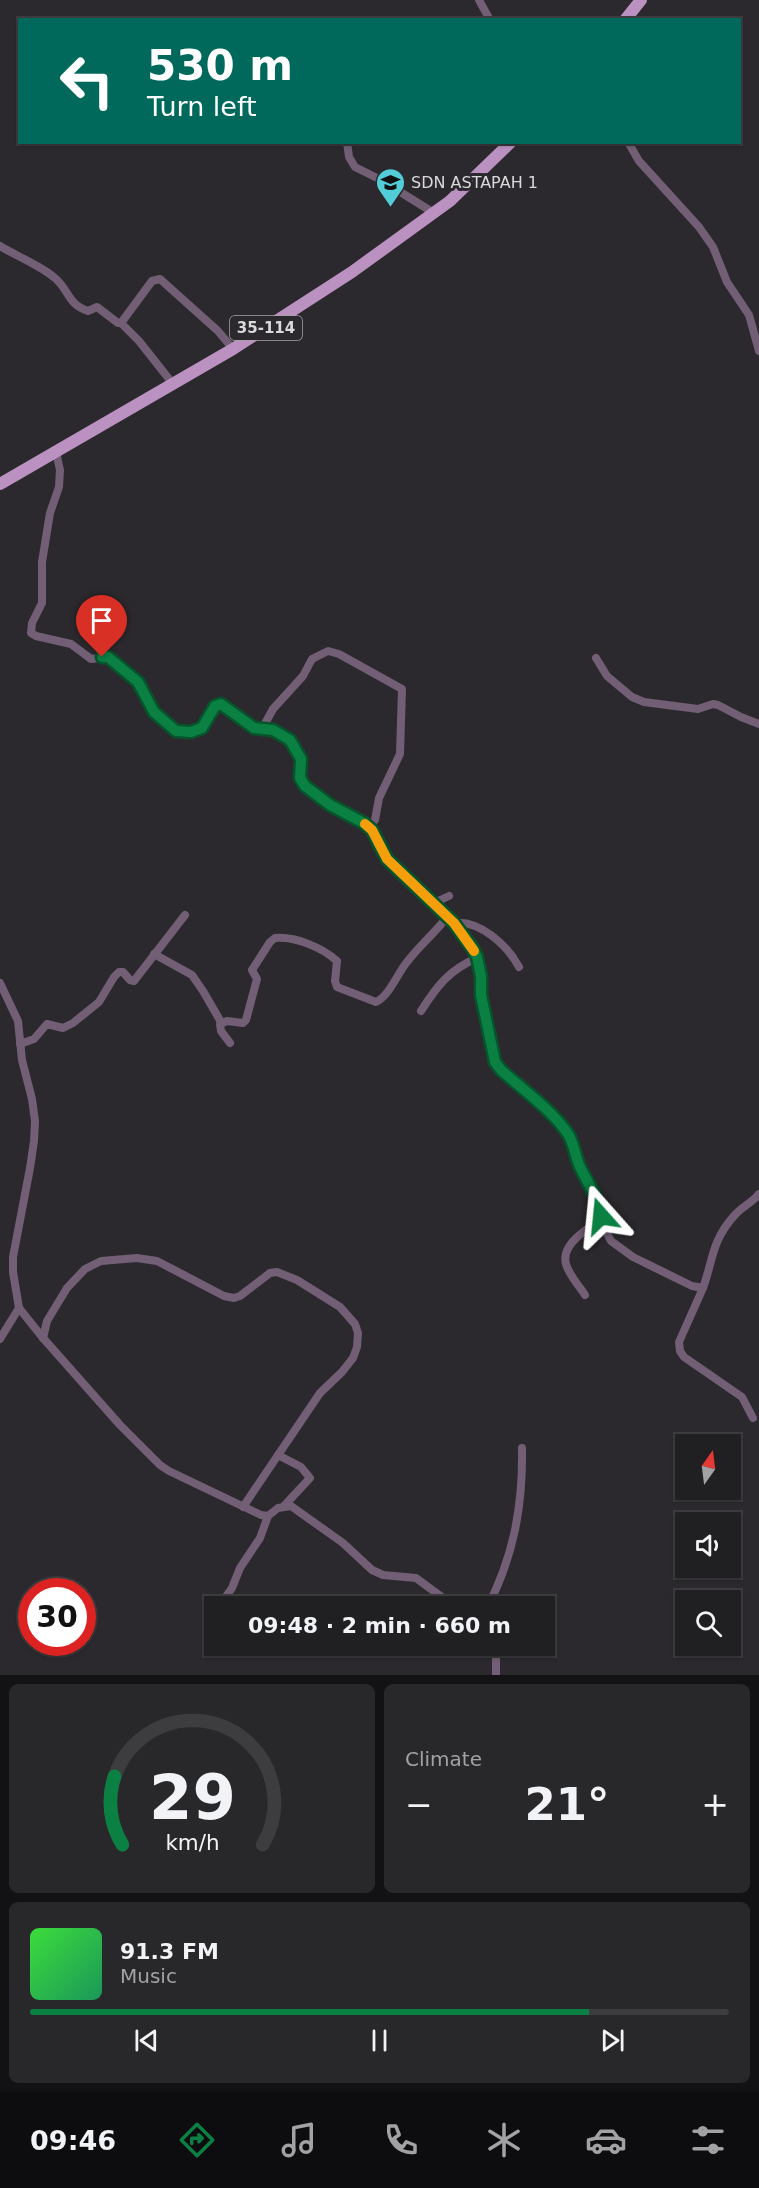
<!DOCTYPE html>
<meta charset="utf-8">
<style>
:root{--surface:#201f22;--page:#28272a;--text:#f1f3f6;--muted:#a2a2a5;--line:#3d3d40;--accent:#0b8043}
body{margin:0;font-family:"DejaVu Sans",sans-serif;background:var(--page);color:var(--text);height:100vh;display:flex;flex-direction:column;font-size:22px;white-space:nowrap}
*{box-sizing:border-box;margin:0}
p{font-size:20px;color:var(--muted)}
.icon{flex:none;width:33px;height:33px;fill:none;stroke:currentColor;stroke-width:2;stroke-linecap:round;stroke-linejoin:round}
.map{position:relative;height:1675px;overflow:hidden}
.details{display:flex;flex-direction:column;gap:9px;padding:9px;background:#121113;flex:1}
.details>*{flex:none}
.guide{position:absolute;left:18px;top:18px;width:723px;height:126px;border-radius:0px;box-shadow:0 2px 4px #0004,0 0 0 2px var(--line);background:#00695c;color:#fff;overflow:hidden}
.needle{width:39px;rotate:14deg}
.fabs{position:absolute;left:675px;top:1434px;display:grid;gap:12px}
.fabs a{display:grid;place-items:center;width:66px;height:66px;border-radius:0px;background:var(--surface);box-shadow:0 2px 4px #0004,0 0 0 2px var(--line);font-size:30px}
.speed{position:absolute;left:18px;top:1578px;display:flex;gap:12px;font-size:30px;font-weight:700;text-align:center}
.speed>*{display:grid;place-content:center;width:78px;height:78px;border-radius:50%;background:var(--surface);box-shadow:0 2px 4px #0004,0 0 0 2px var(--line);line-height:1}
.speed .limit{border:9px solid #d22;background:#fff;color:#111}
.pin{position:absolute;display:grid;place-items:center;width:51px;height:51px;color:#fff;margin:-62px -26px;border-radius:50% 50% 50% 0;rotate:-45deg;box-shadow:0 0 6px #0007}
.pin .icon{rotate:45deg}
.me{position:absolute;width:66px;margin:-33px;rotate:342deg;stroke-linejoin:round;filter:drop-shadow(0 0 4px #0008)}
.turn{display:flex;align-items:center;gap:21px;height:126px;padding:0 30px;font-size:27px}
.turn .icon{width:78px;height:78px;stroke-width:2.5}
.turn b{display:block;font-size:42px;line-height:51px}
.big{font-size:45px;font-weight:700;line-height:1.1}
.details .tile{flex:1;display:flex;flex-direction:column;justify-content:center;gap:9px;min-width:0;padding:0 21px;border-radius:9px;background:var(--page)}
.details .dial{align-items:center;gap:0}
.dial svg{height:156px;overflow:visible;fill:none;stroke:var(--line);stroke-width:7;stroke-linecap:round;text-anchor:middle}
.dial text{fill:var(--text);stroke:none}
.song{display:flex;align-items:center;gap:18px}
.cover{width:72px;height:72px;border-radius:9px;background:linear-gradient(135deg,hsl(120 70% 55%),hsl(150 70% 35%))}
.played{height:6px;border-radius:3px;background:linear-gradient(90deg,var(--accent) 80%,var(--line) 80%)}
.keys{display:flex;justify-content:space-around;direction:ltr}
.heat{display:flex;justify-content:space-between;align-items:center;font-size:33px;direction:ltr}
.details .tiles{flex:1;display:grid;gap:9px;grid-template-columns:1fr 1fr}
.tile:last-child{grid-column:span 2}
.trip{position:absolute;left:204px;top:1596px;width:351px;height:60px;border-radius:0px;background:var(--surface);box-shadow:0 2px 4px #0004,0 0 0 2px var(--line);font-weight:700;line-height:60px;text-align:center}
.tabs{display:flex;height:96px;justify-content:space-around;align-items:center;background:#0d0c0e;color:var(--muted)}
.tabs .icon{width:42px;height:42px}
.tabs .on{color:var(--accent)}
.tabs b{font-size:27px;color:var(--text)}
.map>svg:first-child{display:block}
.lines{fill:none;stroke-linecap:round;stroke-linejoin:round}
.minor{stroke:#725e75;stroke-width:8}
.primary{stroke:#ba91c0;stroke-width:12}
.route-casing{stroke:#07532c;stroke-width:15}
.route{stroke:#0b8043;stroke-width:10}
.slow{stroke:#f59e0b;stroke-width:10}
.labels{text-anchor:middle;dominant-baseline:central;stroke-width:6;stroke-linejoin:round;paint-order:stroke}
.shield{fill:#2b292d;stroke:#a5a4a6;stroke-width:1.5}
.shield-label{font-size:15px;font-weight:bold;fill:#d9d8da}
.poi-label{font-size:16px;fill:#d9d8da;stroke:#2b292d;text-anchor:start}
</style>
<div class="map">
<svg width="759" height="1675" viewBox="0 0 759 1675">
<rect width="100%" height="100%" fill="#2b292d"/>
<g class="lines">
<g class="minor">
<path d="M479,0L490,20"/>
<path d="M347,142L349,157L355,167L381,180L434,213"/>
<path d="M628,142L639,161L699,227L713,247L727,282L749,315L759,351"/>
<path d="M0,246C16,256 46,268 58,281C69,292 69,305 88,311L97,307L118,323H121L152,281L160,279L218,331L233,349"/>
<path d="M121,323L139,341L173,384"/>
<path d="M56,452L60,470L59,487L50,513L42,562V603L32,623L31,633L36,636L71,644L91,659L108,657L138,682L154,712L176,731L191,732L202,728L215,707L221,704L254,728L273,730L290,740L301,759L300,778L305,787L330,805L365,823L372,830L387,859L434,903L449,896"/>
<path d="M596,658L607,676L632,697L644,702L698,709L713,704L718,705L741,717L759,724"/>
<path d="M262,729L273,709L303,676L312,659L328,651L339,654L402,689L400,754L379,798L375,820L369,827"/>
<path d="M434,903L454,923L473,949L477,958L481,976V995L495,1062L501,1070C521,1088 554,1112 568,1134C575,1145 575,1158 581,1169C588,1184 604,1202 600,1220C586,1230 558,1246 567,1267C571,1277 579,1286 585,1295"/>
<path d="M454,923C480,920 507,945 519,967"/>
<path d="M154,954L192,975L203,991L221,1022"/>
<path d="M0,983L18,1021L22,1060L32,1099L35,1121L34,1141L30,1168L13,1257V1272L19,1308L43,1338L120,1425L160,1465L169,1471L261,1515L268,1516L278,1508L291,1506L343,1543L372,1570L383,1575L416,1578L454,1606"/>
<path d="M421,1011C437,986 449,970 477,958"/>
<path d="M230,1043L221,1031L220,1024L227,1021L243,1023L246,1020L257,979L252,970L270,942L275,938C295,936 323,948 337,961L335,981L337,987L376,1002C390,995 397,974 407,962C419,946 435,933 447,917"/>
<path d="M20,1044L34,1039L47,1024L63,1028L73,1023L99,1002L114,977L119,972H123L130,980L134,981L185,915"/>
<path d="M600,1220L611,1241L633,1257L692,1286L703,1288C713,1260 712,1240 734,1216C741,1207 752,1203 759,1194"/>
<path d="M703,1288L679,1342L680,1351L684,1357L742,1397L753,1418"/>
<path d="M43,1338L47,1321L67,1288L85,1269L101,1261L137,1258L157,1261L224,1296L234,1298L240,1296L270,1273L277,1272L297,1280L340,1307L355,1324L358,1333L357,1347L353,1358L342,1372L320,1393L243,1507"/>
<path d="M0,1339L19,1308"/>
<path d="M278,1455L301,1467L310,1478L284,1506"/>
<path d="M219,1606L232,1588L240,1568L260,1538L268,1516"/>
<path d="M488,1606C514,1555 523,1505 522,1448"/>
<path d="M496,1646V1675"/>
<path d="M208,1653L214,1638"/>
</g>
<g class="primary">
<path d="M625,20L641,0"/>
<path d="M0,484L233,349L352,272L450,201L511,142"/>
</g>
</g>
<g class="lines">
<defs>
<path id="route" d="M102,657H108L138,682L154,712L176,731L191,732L202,728L215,706L221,704L254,728L273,730L290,740L301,759L300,778L305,786L330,805L364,823L372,830L387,859L454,923L473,949L477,957L481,976V995L495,1062L501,1070C521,1088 554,1112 568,1134C575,1145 575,1158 581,1169C589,1185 598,1198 601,1216"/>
</defs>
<use href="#route" class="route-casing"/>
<use href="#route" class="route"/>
<path class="slow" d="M365,824L372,830L387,859L454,923L474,951"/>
</g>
<defs>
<symbol id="school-pin" viewBox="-11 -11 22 30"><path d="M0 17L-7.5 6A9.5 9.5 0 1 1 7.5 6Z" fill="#52ccd6" stroke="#2b292d"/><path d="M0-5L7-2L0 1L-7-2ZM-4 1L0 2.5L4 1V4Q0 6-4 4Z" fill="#111"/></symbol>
</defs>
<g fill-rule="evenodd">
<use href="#school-pin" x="374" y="166" width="33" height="45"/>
</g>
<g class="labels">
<rect class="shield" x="230" y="316" width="72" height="24" rx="4.5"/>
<g class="shield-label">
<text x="266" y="328">35-114</text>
</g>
<g class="poi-label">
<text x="411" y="182">SDN ASTAPAH 1</text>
</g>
</g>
</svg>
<div class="fabs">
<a><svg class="needle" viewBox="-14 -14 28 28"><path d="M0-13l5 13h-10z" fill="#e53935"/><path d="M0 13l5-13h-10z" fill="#a2a2a5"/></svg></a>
<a><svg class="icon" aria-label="sound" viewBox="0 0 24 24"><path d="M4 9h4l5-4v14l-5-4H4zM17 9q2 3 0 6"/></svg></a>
<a><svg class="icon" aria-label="search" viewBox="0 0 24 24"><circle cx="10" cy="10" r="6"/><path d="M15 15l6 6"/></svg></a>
</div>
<div class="speed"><div class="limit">30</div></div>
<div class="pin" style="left:102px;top:657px;background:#d93025"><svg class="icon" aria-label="arrive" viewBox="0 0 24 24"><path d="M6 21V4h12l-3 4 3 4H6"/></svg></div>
<svg class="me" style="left:601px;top:1216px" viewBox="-20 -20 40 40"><path d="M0-17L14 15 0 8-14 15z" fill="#0b8043" stroke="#fff" stroke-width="4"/></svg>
<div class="trip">09:48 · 2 min · 660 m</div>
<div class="guide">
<div class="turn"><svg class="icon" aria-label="left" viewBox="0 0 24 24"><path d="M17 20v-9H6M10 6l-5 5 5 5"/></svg><div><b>530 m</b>Turn left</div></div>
</div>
</div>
<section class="details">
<div class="tiles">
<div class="tile dial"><svg viewBox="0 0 100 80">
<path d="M14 69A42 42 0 1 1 86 69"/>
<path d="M14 69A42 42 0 0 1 10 34" stroke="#0b8043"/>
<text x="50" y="56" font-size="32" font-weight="700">29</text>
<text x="50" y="72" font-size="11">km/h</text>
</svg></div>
<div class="tile"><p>Climate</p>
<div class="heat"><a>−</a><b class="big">21°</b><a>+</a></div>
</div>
<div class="tile">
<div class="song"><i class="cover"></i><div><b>91.3 FM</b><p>Music</p></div></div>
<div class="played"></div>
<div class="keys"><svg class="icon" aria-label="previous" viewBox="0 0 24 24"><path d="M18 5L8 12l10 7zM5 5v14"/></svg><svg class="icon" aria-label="pause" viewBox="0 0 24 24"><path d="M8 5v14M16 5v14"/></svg><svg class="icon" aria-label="next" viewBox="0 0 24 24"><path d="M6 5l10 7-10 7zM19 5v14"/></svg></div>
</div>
</div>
</section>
<nav class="tabs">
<b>09:46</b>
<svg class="icon on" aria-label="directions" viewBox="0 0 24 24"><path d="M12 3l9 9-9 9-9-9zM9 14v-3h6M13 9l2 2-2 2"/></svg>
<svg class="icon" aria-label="music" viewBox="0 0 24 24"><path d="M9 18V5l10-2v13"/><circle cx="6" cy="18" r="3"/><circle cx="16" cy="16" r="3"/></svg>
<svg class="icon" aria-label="phone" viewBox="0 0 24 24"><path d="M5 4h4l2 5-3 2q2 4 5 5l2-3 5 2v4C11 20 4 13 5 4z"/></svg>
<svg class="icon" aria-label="climate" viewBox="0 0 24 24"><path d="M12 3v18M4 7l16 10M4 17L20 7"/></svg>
<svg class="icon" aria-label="car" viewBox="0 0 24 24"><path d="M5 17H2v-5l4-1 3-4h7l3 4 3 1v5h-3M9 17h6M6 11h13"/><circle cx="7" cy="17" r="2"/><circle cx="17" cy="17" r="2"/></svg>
<svg class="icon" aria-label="filters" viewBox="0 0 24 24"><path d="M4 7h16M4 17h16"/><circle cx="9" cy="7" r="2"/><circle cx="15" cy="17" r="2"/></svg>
</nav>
